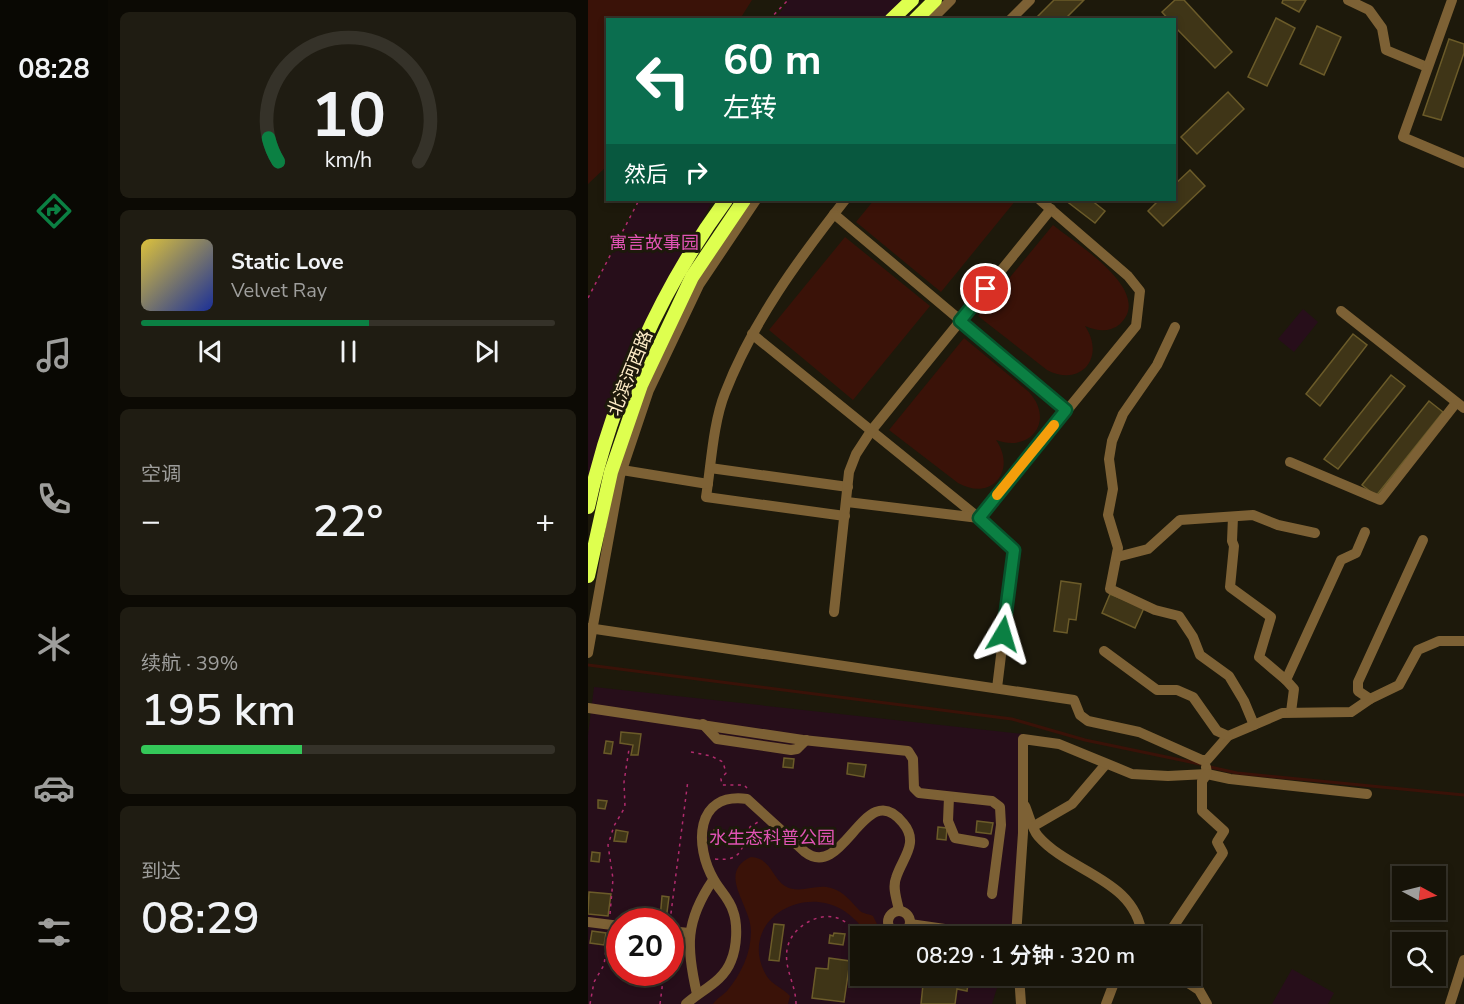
<!DOCTYPE html>
<html lang="zh">
<meta charset="utf-8">
<style>
:root{--surface:#161308;--page:#1f1c12;--text:#f1f3f6;--muted:#9e9e9c;--line:#353229;--accent:#0b8043}
body{margin:0;font-family:"Nunito Sans","Noto Sans SC",sans-serif;background:var(--page);color:var(--text);height:100vh;display:flex;flex-direction:column;font-size:22px;white-space:nowrap}
*{box-sizing:border-box;margin:0}
p{font-size:20px;color:var(--muted)}
.icon{flex:none;width:33px;height:33px;fill:none;stroke:currentColor;stroke-width:2;stroke-linecap:round;stroke-linejoin:round}
.map{position:relative;flex:1;overflow:hidden}
.side{display:flex;flex-direction:column;gap:12px;padding:12px;background:#0c0a04;width:480px}
.side>*{flex:none}
.hud{position:absolute;left:18px;top:18px;width:570px;height:183px;border-radius:0px;box-shadow:0 3px 9px #0003,0 0 0 2px var(--line);background:#0b6e4f;color:#fff;overflow:hidden}
.needle{width:39px;rotate:97deg}
.buttons{position:absolute;left:804px;top:866px;display:grid;gap:12px}
.buttons a{display:grid;place-items:center;width:54px;height:54px;border-radius:0px;background:var(--surface);box-shadow:0 3px 9px #0003,0 0 0 2px var(--line);font-size:30px}
.speed{position:absolute;left:18px;top:908px;display:flex;gap:12px;font-size:30px;font-weight:700;text-align:center}
.speed>*{display:grid;place-content:center;width:78px;height:78px;border-radius:50%;background:var(--surface);box-shadow:0 3px 9px #0003,0 0 0 2px var(--line);line-height:1}
.speed .limit{border:9px solid #d22;background:#fff;color:#111}
.pin{position:absolute;display:grid;place-items:center;width:51px;height:51px;color:#fff;margin:-26px;border:3px solid #fff;border-radius:50%;box-shadow:0 2px 6px #0007}
.me{position:absolute;width:66px;margin:-33px;rotate:7deg;stroke-linejoin:round;filter:drop-shadow(0 0 4px #0008)}
.turn{display:flex;align-items:center;gap:21px;height:126px;padding:0 18px;font-size:27px}
.turn .icon{width:78px;height:78px;stroke-width:2.5}
.turn b{display:block;font-size:42px;line-height:51px}
.then{display:flex;align-items:center;height:57px;padding:0 18px;background:#0003;gap:12px;font-size:22px}
.big{font-size:45px;font-weight:600;line-height:1.1}
.side .card{flex:1;display:flex;flex-direction:column;justify-content:center;gap:9px;min-width:0;padding:0 21px;border-radius:9px;background:var(--page)}
.side .dial{align-items:center;gap:0}
.dial svg{height:156px;overflow:visible;fill:none;stroke:var(--line);stroke-width:7;stroke-linecap:round;text-anchor:middle}
.dial text{fill:var(--text);stroke:none}
.song{display:flex;align-items:center;gap:18px}
.cover{width:72px;height:72px;border-radius:9px;background:linear-gradient(135deg,hsl(50 70% 55%),hsl(230 70% 35%))}
.played{height:6px;border-radius:3px;background:linear-gradient(90deg,var(--accent) 55%,var(--line) 55%)}
.keys{display:flex;justify-content:space-around;direction:ltr}
.heat{display:flex;justify-content:space-between;align-items:center;font-size:33px;direction:ltr}
.charge{height:9px;border-radius:4px;background:linear-gradient(90deg,#34c759 39%,var(--line) 0)}
.trip{position:absolute;left:262px;top:926px;width:351px;height:60px;border-radius:0px;background:var(--surface);box-shadow:0 3px 9px #0003,0 0 0 2px var(--line);font-weight:600;line-height:60px;text-align:center}
main{display:flex;flex:1;min-height:0}
.menu{display:flex;flex-direction:column;width:108px;justify-content:space-around;align-items:center;background:#090803;color:var(--muted)}
.menu .icon{width:42px;height:42px}
.menu .current{color:var(--accent)}
.menu b{font-size:27px;color:var(--text)}
.map>svg:first-child{display:block}
.green{fill:#270e1a;fill-rule:evenodd}
.water{fill:#3a1208}
.lines{fill:none;stroke-linecap:round;stroke-linejoin:round}
.stream{stroke:#3a1208;stroke-width:3}
.building{fill:#3f3517;stroke:#6b5b29;stroke-width:1.5}
.path{stroke:#b02b6d;stroke-width:1.5;stroke-dasharray:3 4.5;stroke-linecap:butt}
.minor{stroke:#7d6135;stroke-width:10}
.major{stroke:#deff4f;stroke-width:14}
.route-casing{stroke:#07532c;stroke-width:15}
.route{stroke:#0b8043;stroke-width:10}
.slow{stroke:#f59e0b;stroke-width:10}
.labels{text-anchor:middle;dominant-baseline:central;stroke-width:6;stroke-linejoin:round;paint-order:stroke}
.park-label{font-size:18px;fill:#e053b4;stroke:#1d190b}
.street-label{font-size:18px;fill:#ffedc8;stroke:#1d190b}
</style>
<main>
<nav class="menu">
<b>08:28</b>
<svg class="icon current" aria-label="directions" viewBox="0 0 24 24"><path d="M12 3l9 9-9 9-9-9zM9 14v-3h6M13 9l2 2-2 2"/></svg>
<svg class="icon" aria-label="music" viewBox="0 0 24 24"><path d="M9 18V5l10-2v13"/><circle cx="6" cy="18" r="3"/><circle cx="16" cy="16" r="3"/></svg>
<svg class="icon" aria-label="phone" viewBox="0 0 24 24"><path d="M5 4h4l2 5-3 2q2 4 5 5l2-3 5 2v4C11 20 4 13 5 4z"/></svg>
<svg class="icon" aria-label="climate" viewBox="0 0 24 24"><path d="M12 3v18M4 7l16 10M4 17L20 7"/></svg>
<svg class="icon" aria-label="car" viewBox="0 0 24 24"><path d="M5 17H2v-5l4-1 3-4h7l3 4 3 1v5h-3M9 17h6M6 11h13"/><circle cx="7" cy="17" r="2"/><circle cx="17" cy="17" r="2"/></svg>
<svg class="icon" aria-label="filters" viewBox="0 0 24 24"><path d="M4 7h16M4 17h16"/><circle cx="9" cy="7" r="2"/><circle cx="15" cy="17" r="2"/></svg>
</nav>
<section class="side">
<div class="card dial"><svg viewBox="0 0 100 80">
<path d="M14 69A42 42 0 1 1 86 69"/>
<path d="M14 69A42 42 0 0 1 9 57" stroke="#0b8043"/>
<text x="50" y="56" font-size="32" font-weight="700">10</text>
<text x="50" y="72" font-size="11">km/h</text>
</svg></div>
<div class="card">
<div class="song"><i class="cover"></i><div><b>Static Love</b><p>Velvet Ray</p></div></div>
<div class="played"></div>
<div class="keys"><svg class="icon" aria-label="previous" viewBox="0 0 24 24"><path d="M18 5L8 12l10 7zM5 5v14"/></svg><svg class="icon" aria-label="pause" viewBox="0 0 24 24"><path d="M8 5v14M16 5v14"/></svg><svg class="icon" aria-label="next" viewBox="0 0 24 24"><path d="M6 5l10 7-10 7zM19 5v14"/></svg></div>
</div>
<div class="card"><p>空调</p>
<div class="heat"><a>−</a><b class="big">22°</b><a>+</a></div>
</div>
<div class="card"><p>续航 · 39%</p><b class="big">195 km</b><div class="charge"></div></div>
<div class="card"><p>到达</p><b class="big">08:29</b></div>
</section>
<div class="map">
<svg width="876" height="1004" viewBox="0 0 876 1004">
<rect width="100%" height="100%" fill="#1d190b"/>
<g class="green">
<path d="M199,0H324L303,19L186,20L198,5Z"/>
<path d="M52,200H125L30,378L0,483V299Z"/>
<path d="M715,309L730,322L706,352L690,339Z"/>
<path d="M6,687L435,734L425,936H273V975H413L404,1004H0V735ZM32,921H82V972H32Z"/>
<path d="M704,969L746,993L740,1004H684Z"/>
</g>
<g class="water">
<path d="M0,0H164L152,19L20,20L19,166L0,184Z"/>
<path d="M286,200H428L353,292L268,222Z"/>
<path d="M465,225C487,243 567,291 532,324C521,333 509,331 497,326C518,357 493,388 459,370L390,316Z"/>
<path d="M257,237L342,306L265,400L181,330Z"/>
<path d="M376,338L441,392C467,421 443,453 408,440C429,470 404,502 370,483L301,430Z"/>
<path d="M163,857C183,858 184,878 197,886C212,895 228,883 243,888C257,892 263,902 272,911C276,914 281,914 285,916L289,924L277,931C271,923 262,914 253,909C209,885 150,925 178,975C184,985 195,988 202,996L200,1004H125C129,998 134,996 139,991C153,974 163,954 163,931C163,905 128,873 163,857Z"/>
</g>
<g class="lines">
<g class="stream">
<path d="M0,665L424,719L497,740L612,764"/>
<path d="M622,767L649,773L876,795"/>
</g>
</g>
<g class="building">
<path d="M466,0H496L476,20H446Z"/>
<path d="M587,0H596L644,52L627,68L586,26V20H581L574,12Z"/>
<path d="M695,0H718L711,12L694,3Z"/>
<path d="M688,18L707,28L679,86L660,77Z"/>
<path d="M729,26L753,37L736,75L712,64Z"/>
<path d="M861,39L876,44V53L853,120L835,115Z"/>
<path d="M640,92L656,109L609,154L593,137Z"/>
<path d="M602,170L617,186L575,226L560,211L571,200H586V185Z"/>
<path d="M477,200H503L517,211L507,223Z"/>
<path d="M765,334L779,345L732,406L718,394Z"/>
<path d="M803,375L817,386L750,469L736,459Z"/>
<path d="M841,401L855,412L788,496L774,485Z"/>
<path d="M473,581L493,584L488,620L481,619L479,633L466,631Z"/>
<path d="M522,594L556,608L547,628L514,613Z"/>
<path d="M33,732L53,734L50,755H43L45,745L32,743Z"/>
<path d="M18,741L25,742L23,754L16,753Z"/>
<path d="M196,758L206,759L205,768L195,767Z"/>
<path d="M260,763L278,765L276,777L259,774Z"/>
<path d="M10,800L19,801L17,809L10,808Z"/>
<path d="M389,821L405,823L403,834L388,832Z"/>
<path d="M350,827L359,828L358,840L349,839Z"/>
<path d="M28,830L40,832L38,842L26,841Z"/>
<path d="M126,830L138,832L137,843L124,841Z"/>
<path d="M4,852L12,853L11,862L3,861Z"/>
<path d="M1,892L23,894L20,916L0,914Z"/>
<path d="M74,896L81,897L78,920L72,919Z"/>
<path d="M186,924L196,925L191,961L181,960Z"/>
<path d="M4,931L18,933L16,945L2,943Z"/>
<path d="M246,933L257,934L255,945L241,943L242,935L245,936Z"/>
<path d="M241,958L262,961L256,1002L224,998L228,968L240,969Z"/>
<path d="M336,975L381,976L379,991L369,989L367,1004H333Z"/>
</g>
<g class="lines">
<g class="path">
<path d="M181,20L200,0"/>
<path d="M0,298L51,200"/>
<path d="M103,752L123,756L135,762L138,773L133,779L134,785H156L159,788"/>
<path d="M127,859C156,862 153,847 162,827L170,822"/>
<path d="M22,914L25,879L20,845L26,826L37,807L36,782L41,749"/>
<path d="M82,921L100,780"/>
<path d="M2,1004L6,982L16,965L20,934"/>
<path d="M72,1004L76,972"/>
<path d="M208,1004C208,985 196,969 199,950C202,927 232,910 252,919C262,924 271,933 281,934C290,935 294,929 300,923"/>
</g>
<g class="minor">
<path d="M760,0L781,10L794,28L798,50L839,67"/>
<path d="M864,0L815,137L876,163"/>
<path d="M343,20L363,0"/>
<path d="M422,20L442,0"/>
<path d="M257,200C210,260 165,321 137,393C125,423 123,466 118,497L257,516"/>
<path d="M246,214L479,410"/>
<path d="M753,311L876,408"/>
<path d="M587,327L569,365L535,414L524,441L521,459L525,489L520,515L530,548L522,589L567,610L591,616L605,637L612,655L641,676L656,701L666,725"/>
<path d="M164,334L391,518L426,550L409,688"/>
<path d="M702,462L792,500L868,403"/>
<path d="M122,468L260,487"/>
<path d="M34,470L120,484"/>
<path d="M259,502L391,518"/>
<path d="M645,517L644,541L646,546L642,587L683,617L671,657L698,680"/>
<path d="M391,518L548,326L552,291L540,276L452,200"/>
<path d="M529,557L560,549L592,520L665,515L690,525L727,533"/>
<path d="M246,612L261,472L268,454L283,431L463,209"/>
<path d="M0,628L486,700L492,715L500,721L551,732L614,760H619L640,736L694,713L763,712L782,699L811,685L830,650L851,641H876"/>
<path d="M516,651L569,690H589L605,697L629,731L640,736"/>
<path d="M0,653L32,476L61,390L111,285L168,200"/>
<path d="M782,699L770,691V682L835,540"/>
<path d="M0,708L215,740L320,751L325,759L326,788L331,793L404,801L412,807L413,825L404,894"/>
<path d="M703,712L706,689L698,680L753,560L768,553L777,532"/>
<path d="M115,724L129,739L203,750L209,749L218,740"/>
<path d="M618,767L619,774L642,779L779,794"/>
<path d="M361,797L360,821L367,838L396,843"/>
<path d="M437,806C441,815 444,829 450,836C482,873 548,879 554,936"/>
<path d="M446,826L484,804L518,764"/>
<circle cx="311" cy="922" r="11"/>
<path d="M0,922L32,926"/>
<path d="M322,924L405,936"/>
<path d="M82,931L101,933"/>
<path d="M428,936L435,833V739L471,744L544,774L580,776L619,774"/>
<path d="M579,936L635,853L629,842L636,831L614,811V781L619,774"/>
<path d="M431,975L433,1004"/>
<path d="M588,975L611,990L619,1004"/>
<path d="M109,994C98,947 97,921 125,880"/>
<path d="M98,1004C113,990 135,982 143,961C149,947 150,924 145,911C141,898 132,891 126,880C106,846 107,792 159,799L217,852C256,882 277,775 315,823C332,843 314,858 308,878C304,888 309,900 311,910"/>
<path d="M518,1004L529,975"/>
<path d="M862,1004L876,960"/>
</g>
<g class="major">
<path d="M303,20L324,0"/>
<path d="M327,20L347,0"/>
<path d="M0,507C24,398 72,290 138,200"/>
<path d="M0,576L23,472L53,385L104,277L156,200"/>
</g>
</g>
<g class="lines">
<defs>
<path id="route" d="M398,289L372,321L478,410L391,518L426,550L415,634"/>
</defs>
<use href="#route" class="route-casing"/>
<use href="#route" class="route"/>
<path class="slow" d="M409,495L466,425"/>
</g>
<g class="labels">
<g class="park-label">
<text x="66" y="243">寓言故事园</text>
<text x="184" y="838">水生态科普公园</text>
</g>
<g class="street-label">
<text transform="translate(42 373) rotate(-68)">北滨河西路</text>
</g>
</g>
</svg>
<div class="buttons">
<a><svg class="needle" viewBox="-14 -14 28 28"><path d="M0-13l5 13h-10z" fill="#e53935"/><path d="M0 13l5-13h-10z" fill="#9e9e9c"/></svg></a>
<a><svg class="icon" aria-label="search" viewBox="0 0 24 24"><circle cx="10" cy="10" r="6"/><path d="M15 15l6 6"/></svg></a>
</div>
<div class="speed"><div class="limit">20</div></div>
<div class="pin" style="left:398px;top:289px;background:#d93025"><svg class="icon" aria-label="arrive" viewBox="0 0 24 24"><path d="M6 21V4h12l-3 4 3 4H6"/></svg></div>
<svg class="me" style="left:415px;top:634px" viewBox="-20 -20 40 40"><path d="M0-17L14 15 0 8-14 15z" fill="#0b8043" stroke="#fff" stroke-width="4"/></svg>
<div class="trip">08:29 · 1 分钟 · 320 m</div>
<div class="hud">
<div class="turn"><svg class="icon" aria-label="left" viewBox="0 0 24 24"><path d="M17 20v-9H6M10 6l-5 5 5 5"/></svg><div><b>60 m</b>左转</div></div>
<div class="then">然后<svg class="icon" aria-label="right" viewBox="0 0 24 24"><path d="M7 20v-9h11M14 6l5 5-5 5"/></svg></div>
</div>
</div>
</main>
